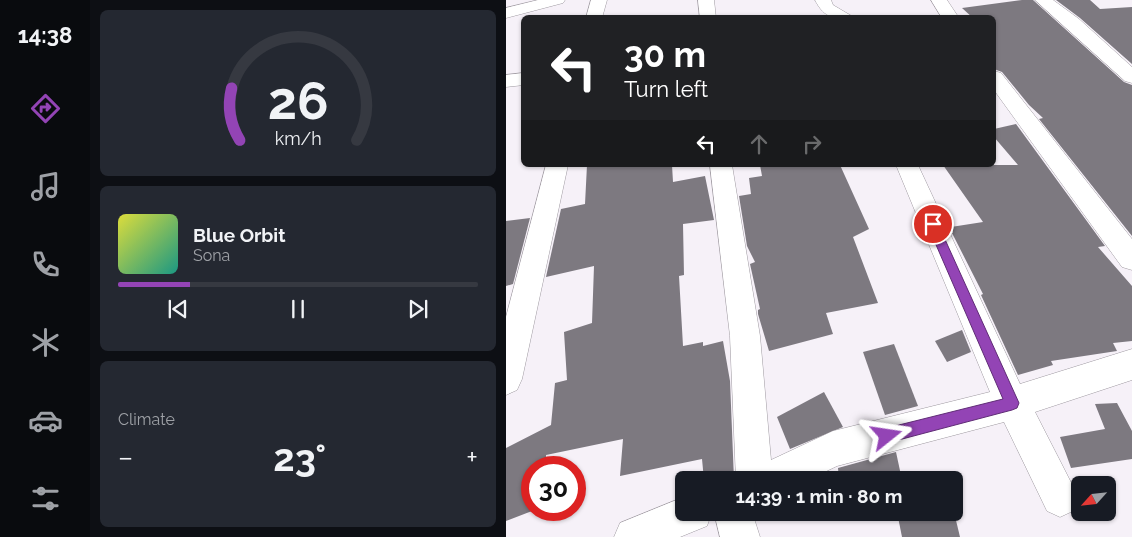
<!DOCTYPE html>
<meta charset="utf-8">
<style>
:root{--surface:#171b24;--page:#242831;--text:#f1f3f6;--muted:#9ea1a6;--line:#363941;--accent:#9344b5}
body{margin:0;font-family:Raleway,sans-serif;background:var(--page);color:var(--text);height:100vh;display:flex;flex-direction:column;font-size:19px;white-space:nowrap}
*{box-sizing:border-box;margin:0}
p{font-size:16px;color:var(--muted)}
.icon{flex:none;width:28px;height:28px;fill:none;stroke:currentColor;stroke-width:2;stroke-linecap:round;stroke-linejoin:round}
.map{position:relative;flex:1;overflow:hidden}
.panel{display:flex;flex-direction:column;gap:10px;padding:10px;background:#0d0f14;width:416px}
.panel>*{flex:none}
.hud{position:absolute;left:15px;top:15px;width:475px;height:152px;border-radius:8px;box-shadow:0 1px 4px #0004;background:#202124;color:#fff;overflow:hidden}
.needle{width:32px;rotate:243deg}
.buttons{position:absolute;left:565px;top:476px;display:grid;gap:10px}
.buttons a{display:grid;place-items:center;width:45px;height:45px;border-radius:8px;background:var(--surface);box-shadow:0 1px 4px #0004;font-size:25px}
.speed{position:absolute;left:15px;top:456px;display:flex;gap:10px;font-size:25px;font-weight:700;text-align:center}
.speed>*{display:grid;place-content:center;width:65px;height:65px;border-radius:50%;background:var(--surface);box-shadow:0 1px 4px #0004;line-height:1}
.speed .limit{border:8px solid #d22;background:#fff;color:#111}
.pin{position:absolute;display:grid;place-items:center;width:42px;height:42px;color:#fff;margin:-21px;border:2px solid #fff;border-radius:50%;box-shadow:0 1px 5px #0007}
.me{position:absolute;width:55px;margin:-28px;rotate:75deg;stroke-linejoin:round;filter:drop-shadow(0 0 4px #0008)}
.turn{display:flex;align-items:center;gap:18px;height:105px;padding:0 20px;font-size:22px}
.turn .icon{width:65px;height:65px;stroke-width:2.5}
.turn b{display:block;font-size:35px;line-height:42px}
.lanes{display:flex;align-items:center;height:48px;padding:0 20px;background:#0003;justify-content:center;gap:25px;direction:ltr}
.lanes .off{opacity:.35}
.big{font-size:38px;font-weight:700;line-height:1.1}
.panel .card{flex:1;display:flex;flex-direction:column;justify-content:center;gap:8px;min-width:0;padding:0 18px;border-radius:8px;background:var(--page)}
.panel .dial{align-items:center;gap:0}
.dial svg{height:130px;overflow:visible;fill:none;stroke:var(--line);stroke-width:7;stroke-linecap:round;text-anchor:middle}
.dial text{fill:var(--text);stroke:none}
.song{display:flex;align-items:center;gap:15px}
.cover{width:60px;height:60px;border-radius:8px;background:linear-gradient(135deg,hsl(60 70% 55%),hsl(170 70% 35%))}
.played{height:5px;border-radius:2px;background:linear-gradient(90deg,var(--accent) 20%,var(--line) 20%)}
.keys{display:flex;justify-content:space-around;direction:ltr}
.heat{display:flex;justify-content:space-between;align-items:center;font-size:28px;direction:ltr}
.trip{position:absolute;left:169px;top:471px;width:288px;height:50px;border-radius:8px;background:var(--surface);box-shadow:0 1px 4px #0004;font-weight:700;line-height:50px;text-align:center}
main{display:flex;flex:1;min-height:0}
.menu{display:flex;flex-direction:column;width:90px;justify-content:space-around;align-items:center;background:#090b0e;color:var(--muted)}
.menu .icon{width:35px;height:35px}
.menu .current{color:var(--accent)}
.menu b{font-size:22px;color:var(--text)}
.map>svg:first-child{display:block}
.building{fill:#7d7980}
.lines{fill:none;stroke-linecap:round;stroke-linejoin:round}
.minor-casing{stroke:#9e99a0;stroke-width:1}
.highway-casing{stroke:#9e99a0;stroke-width:1}
.minor{fill:#fff;fill-rule:evenodd}
.highway{fill:#fff;fill-rule:evenodd}
.route{fill:#9344b5;stroke:#602c76}
</style>
<main>
<nav class="menu">
<b>14:38</b>
<svg class="icon current" aria-label="directions" viewBox="0 0 24 24"><path d="M12 3l9 9-9 9-9-9zM9 14v-3h6M13 9l2 2-2 2"/></svg>
<svg class="icon" aria-label="music" viewBox="0 0 24 24"><path d="M9 18V5l10-2v13"/><circle cx="6" cy="18" r="3"/><circle cx="16" cy="16" r="3"/></svg>
<svg class="icon" aria-label="phone" viewBox="0 0 24 24"><path d="M5 4h4l2 5-3 2q2 4 5 5l2-3 5 2v4C11 20 4 13 5 4z"/></svg>
<svg class="icon" aria-label="climate" viewBox="0 0 24 24"><path d="M12 3v18M4 7l16 10M4 17L20 7"/></svg>
<svg class="icon" aria-label="car" viewBox="0 0 24 24"><path d="M5 17H2v-5l4-1 3-4h7l3 4 3 1v5h-3M9 17h6M6 11h13"/><circle cx="7" cy="17" r="2"/><circle cx="17" cy="17" r="2"/></svg>
<svg class="icon" aria-label="filters" viewBox="0 0 24 24"><path d="M4 7h16M4 17h16"/><circle cx="9" cy="7" r="2"/><circle cx="15" cy="17" r="2"/></svg>
</nav>
<section class="panel">
<div class="card dial"><svg viewBox="0 0 100 80">
<path d="M14 69A42 42 0 1 1 86 69"/>
<path d="M14 69A42 42 0 0 1 9 37" stroke="#9344b5"/>
<text x="50" y="56" font-size="32" font-weight="700">26</text>
<text x="50" y="72" font-size="11">km/h</text>
</svg></div>
<div class="card">
<div class="song"><i class="cover"></i><div><b>Blue Orbit</b><p>Sona</p></div></div>
<div class="played"></div>
<div class="keys"><svg class="icon" aria-label="previous" viewBox="0 0 24 24"><path d="M18 5L8 12l10 7zM5 5v14"/></svg><svg class="icon" aria-label="pause" viewBox="0 0 24 24"><path d="M8 5v14M16 5v14"/></svg><svg class="icon" aria-label="next" viewBox="0 0 24 24"><path d="M6 5l10 7-10 7zM19 5v14"/></svg></div>
</div>
<div class="card"><p>Climate</p>
<div class="heat"><a>−</a><b class="big">23°</b><a>+</a></div>
</div>
</section>
<div class="map">
<svg width="626" height="537" viewBox="0 0 626 537">
<rect width="100%" height="100%" fill="#f6f1f8"/>
<g class="building">
<path d="M516,0H527L618,82L626,85V236L533,119L537,118L523,105L496,72L488,69V18H467L456,8Z"/>
<path d="M550,0H584L594,9L626,7V64L574,18Z"/>
<path d="M510,124L599,246L592,247L626,286V341L607,343L611,351L545,361L547,365L512,375L475,295L477,294L446,233H447L445,227L477,222L437,165H512L488,137V129Z"/>
<path d="M81,165H166L167,182L199,176L208,220L177,224L178,275L173,276L177,346L197,342V346L217,341L224,381L228,480H198L196,459L114,476L117,439L40,455V468H26V511L0,521V448L45,425L49,383L61,380L58,332L86,323L88,266L40,277L55,209L79,204Z"/>
<path d="M254,165H334L363,229L347,237L372,303L320,313L327,334L263,351L252,314V310L254,309L244,264L249,262L241,246L233,196L245,194L243,178L256,176Z"/>
<path d="M24,218L7,284L0,286V221Z"/>
<path d="M456,330L465,352L441,362L429,341Z"/>
<path d="M388,344L412,406L379,415L357,352Z"/>
<path d="M318,392L337,427L284,449L271,417Z"/>
<path d="M611,403L626,431V459L565,468L554,437L599,429L589,404Z"/>
<path d="M390,452L396,480H333L332,468Z"/>
<path d="M391,512H448L454,537H396Z"/>
</g>
<g class="lines">
<defs>
<g id="minor">
<path d="M85,0H101L96,18H80Z"/>
<path d="M192,0H208L210,18H194Z"/>
<path d="M309,0H325L327,5L349,18C329,18 319,20 309,0Z"/>
<path d="M425,0H441L453,18H436Z"/>
<path d="M529,0H547L573,19L626,67V83L619,81Z"/>
<path d="M488,71L495,73L626,239V270L616,267L488,90Z"/>
<path d="M18,73V85L0,87V75Z"/>
<path d="M40,165H62L16,379L11,390L0,395V317Z"/>
<path d="M204,165H226L254,336L265,460L327,431L484,392L390,165H412L514,384L626,349V380L529,412L573,498L567,511L554,517L541,511L498,422L331,466L302,480H230L224,336Z"/>
<path d="M178,497V512H206L201,526L174,537H108L114,523Z"/>
<path d="M208,512H246L254,537H214Z"/>
</g>
<path id="highway" d="M32,0H59L57,3L0,18V8Z"/>
</defs>
<use href="#minor" class="minor-casing"/>
<use href="#highway" class="highway-casing"/>
<use href="#minor" class="minor"/>
<use href="#highway" class="highway"/>
</g>
<path class="route" d="M427,220L432,224L513,403L511,408L506,410L381,443L376,441L374,436L376,431L381,428L497,399L421,224Z"/>
</svg>
<div class="buttons">
<a><svg class="needle" viewBox="-14 -14 28 28"><path d="M0-13l5 13h-10z" fill="#e53935"/><path d="M0 13l5-13h-10z" fill="#9ea1a6"/></svg></a>
</div>
<div class="speed"><div class="limit">30</div></div>
<div class="pin" style="left:427px;top:224px;background:#d93025"><svg class="icon" aria-label="arrive" viewBox="0 0 24 24"><path d="M6 21V4h12l-3 4 3 4H6"/></svg></div>
<svg class="me" style="left:381px;top:436px" viewBox="-20 -20 40 40"><path d="M0-17L14 15 0 8-14 15z" fill="#9344b5" stroke="#fff" stroke-width="4"/></svg>
<div class="trip">14:39 · 1 min · 80 m</div>
<div class="hud">
<div class="turn"><svg class="icon" aria-label="left" viewBox="0 0 24 24"><path d="M17 20v-9H6M10 6l-5 5 5 5"/></svg><div><b>30 m</b>Turn left</div></div>
<div class="lanes"><svg class="icon" aria-label="left" viewBox="0 0 24 24"><path d="M17 20v-9H6M10 6l-5 5 5 5"/></svg><svg class="icon off" aria-label="ahead" viewBox="0 0 24 24"><path d="M12 20V5M6 11l6-6 6 6"/></svg><svg class="icon off" aria-label="right" viewBox="0 0 24 24"><path d="M7 20v-9h11M14 6l5 5-5 5"/></svg></div>
</div>
</div>
</main>
